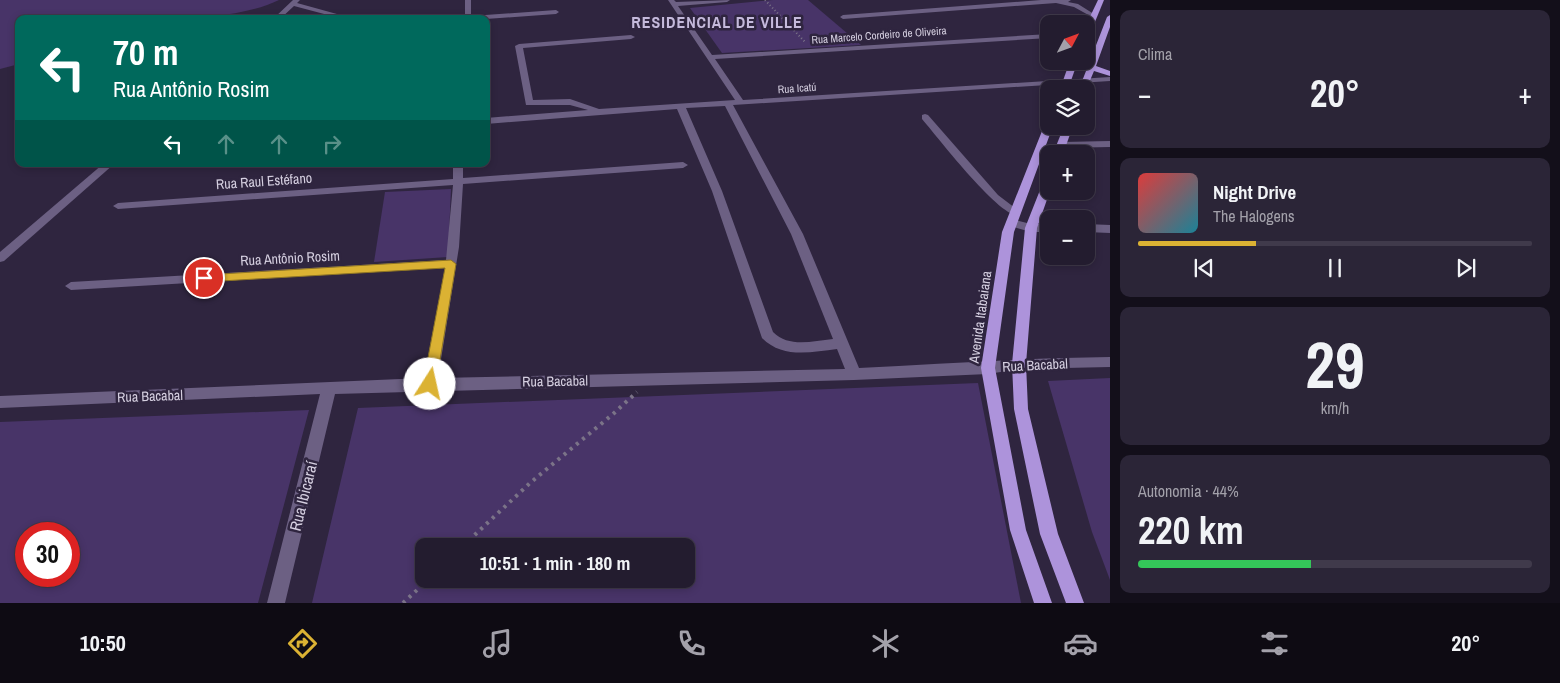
<!DOCTYPE html>
<html lang="pt">
<meta charset="utf-8">
<style>
:root{--surface:#231c2f;--page:#2b2537;--text:#f1f3f6;--muted:#a3a1aa;--line:#403a4b;--accent:#dbb233}
body{margin:0;font-family:"Archivo Narrow",sans-serif;background:var(--page);color:var(--text);height:100vh;display:flex;flex-direction:column;font-size:19px;white-space:nowrap}
*{box-sizing:border-box;margin:0}
p{font-size:16px;color:var(--muted)}
.icon{flex:none;width:28px;height:28px;fill:none;stroke:currentColor;stroke-width:2;stroke-linecap:round;stroke-linejoin:round}
.map{position:relative;flex:1;overflow:hidden}
.side{display:flex;flex-direction:column;gap:10px;padding:10px;background:#130f1a;width:450px}
.side>*{flex:none}
.top-card{position:absolute;left:15px;top:15px;width:475px;height:152px;border-radius:10px;box-shadow:0 2px 8px #0003,0 0 0 1px var(--line);background:#00695c;color:#fff;overflow:hidden}
.needle{width:32px;rotate:49deg}
.fabs{position:absolute;left:1040px;top:15px;display:grid;gap:10px}
.fabs a{display:grid;place-items:center;width:55px;height:55px;border-radius:10px;background:var(--surface);box-shadow:0 2px 8px #0003,0 0 0 1px var(--line);font-size:25px}
.speed{position:absolute;left:15px;top:522px;display:flex;gap:10px;font-size:25px;font-weight:700;text-align:center}
.speed>*{display:grid;place-content:center;width:65px;height:65px;border-radius:50%;background:var(--surface);box-shadow:0 2px 8px #0003,0 0 0 1px var(--line);line-height:1}
.speed .limit{border:8px solid #d22;background:#fff;color:#111}
.pin{position:absolute;display:grid;place-items:center;width:42px;height:42px;color:#fff;margin:-21px;border:2px solid #fff;border-radius:50%;box-shadow:0 1px 5px #0007}
.me{position:absolute;width:55px;margin:-28px;rotate:10deg;stroke-linejoin:round;filter:drop-shadow(0 0 4px #0008)}
.turn{display:flex;align-items:center;gap:18px;height:105px;padding:0 15px;font-size:22px}
.turn .icon{width:65px;height:65px;stroke-width:2.5}
.turn b{display:block;font-size:35px;line-height:42px}
.lanes{display:flex;align-items:center;height:48px;padding:0 15px;background:#0003;justify-content:center;gap:25px;direction:ltr}
.lanes .off{opacity:.35}
.big{font-size:38px;font-weight:700;line-height:1.1}
.side .tile{flex:1;display:flex;flex-direction:column;justify-content:center;gap:8px;min-width:0;padding:0 18px;border-radius:10px;background:var(--page)}
.side .dial{align-items:center;gap:0}
.dial b{font-size:65px;line-height:1}
.song{display:flex;align-items:center;gap:15px}
.cover{width:60px;height:60px;border-radius:8px;background:linear-gradient(135deg,hsl(0 70% 55%),hsl(190 70% 35%))}
.played{height:5px;border-radius:2px;background:linear-gradient(90deg,var(--accent) 30%,var(--line) 30%)}
.keys{display:flex;justify-content:space-around;direction:ltr}
.heat{display:flex;justify-content:space-between;align-items:center;font-size:28px;direction:ltr}
.charge{height:8px;border-radius:4px;background:linear-gradient(90deg,#34c759 44%,var(--line) 0)}
.trip{position:absolute;left:415px;top:538px;width:280px;height:50px;border-radius:10px;background:var(--surface);box-shadow:0 2px 8px #0003,0 0 0 1px var(--line);font-weight:700;line-height:50px;text-align:center}
.dock{display:flex;height:80px;justify-content:space-around;align-items:center;background:#0e0b13;color:var(--muted)}
.dock .icon{width:35px;height:35px}
.dock .current{color:var(--accent)}
.dock b{font-size:22px;color:var(--text)}
main{display:flex;flex:1;min-height:0}
.map>svg:first-child{display:block}
.green{fill:#483468;fill-rule:evenodd}
.lines{fill:none;stroke-linecap:round;stroke-linejoin:round}
.path-far1{stroke:#7b7388;stroke-width:2;stroke-dasharray:1 2.5;stroke-linecap:butt}
.path{stroke:#7b7388;stroke-width:4;stroke-dasharray:3 5;stroke-linecap:butt}
.minor{fill:#6c6083;fill-rule:evenodd}
.major{fill:#ad93db;fill-rule:evenodd}
.route{fill:#dbb233;stroke:#8e7421}
.labels{text-anchor:middle;dominant-baseline:central;stroke-width:5;stroke-linejoin:round;paint-order:stroke}
.far-street-label{font-size:11px;fill:#d5cfe0;stroke:#2f253f}
.street-label{font-size:14px;fill:#d5cfe0;stroke:#2f253f}
.far-district-label{font-size:16px;font-weight:bold;letter-spacing:1px;fill:#c5badc;stroke:#2f253f}
.near-street-label{font-size:16px;fill:#d5cfe0;stroke:#2f253f}
</style>
<main>
<div class="map">
<svg width="1110" height="603" viewBox="0 0 1110 603">
<rect width="100%" height="100%" fill="#2f253f"/>
<g class="green">
<path d="M0,0H279C261,9 235,14 215,16C195,17 176,10 157,19H19V64L0,69Z"/>
<path d="M773,0H808L861,45L722,53L690,8Z"/>
<path d="M451,189L448,257L374,262L385,192Z"/>
<path d="M1110,378V580L1092,532L1048,381Z"/>
<path d="M978,383L1021,603H312L358,408ZM686,546V579H424V546Z"/>
<path d="M309,410L258,603H0V422ZM26,534H69V576H26Z"/>
</g>
<g class="lines">
<path class="path-far1" d="M765,0L806,43"/>
<g class="path">
<path d="M463,546L530,483L613,414L637,392"/>
<path d="M403,603L429,579"/>
</g>
<g class="minor">
<path d="M293,0H300L297,3L355,19H343L294,6L280,19H273Z"/>
<path d="M465,0H471V16L556,10L559,12L556,14L486,19H450L465,16Z"/>
<path d="M668,0H674L676,2L730,0L727,2L678,6L712,55L1049,34V38L715,59L743,100L1110,77V81L733,105L803,234L859,368C942,364 1026,358 1110,357V367L1019,369L988,374L854,380L335,394L285,603H267L320,394L0,408V396L424,378L445,268L71,290L65,286L71,282L446,260L453,185L118,209L113,206L118,203L453,179V164H463V178L683,162L688,165L683,168L463,184L459,247L438,378L845,369L837,349C811,352 783,359 762,338L712,191L677,109L486,124V118L588,110L570,105H526L515,46L519,44L631,35L635,37L631,39L523,48L533,100L570,99L599,109L735,100ZM725,106L791,234L833,339C812,341 789,348 773,332L722,191L686,108Z"/>
<path d="M1041,0H1071L1068,2L1078,4L1097,16L1092,17L1074,7L1056,3L843,19L840,17L843,15Z"/>
<path d="M925,114L928,115L998,195L1019,211L1020,213L1019,215C1001,220 936,135 922,119V115Z"/>
<path d="M1110,141V147L1062,148L1057,145L1062,142Z"/>
<path d="M103,164H114L4,261L0,262V252Z"/>
<path d="M1011,219L1031,224H1049V232H1031L1007,225L1006,223L1007,221Z"/>
<path d="M1086,224L1110,225V233L1086,232Z"/>
</g>
<g class="major">
<path d="M1098,0H1104L1090,34L1086,36V25Z"/>
<path d="M1110,15V27L1096,66L1110,71V76L1094,71L1086,90V89H1079L1107,17Z"/>
<path d="M1070,61H1078L1068,89H1060Z"/>
<path d="M1049,123V126H1053L1014,232L995,368L1026,530L1052,603H1034L1010,530L981,368L1002,232L1044,126Z"/>
<path d="M1064,126H1073L1063,154H1053Z"/>
<path d="M1049,177L1050,191L1037,228L1026,364L1028,409L1058,534L1084,603H1066L1040,534L1014,409L1012,364L1025,228L1044,180Z"/>
</g>
</g>
<path class="route" d="M451,260L456,264L436,384L434,387L430,389L425,387L423,384L445,268L204,282L198,278L204,275Z"/>
<g class="labels">
<g class="far-street-label">
<text transform="translate(879 35) rotate(-4)">Rua Marcelo Cordeiro de Oliveira</text>
<text transform="translate(797 88) rotate(-4)">Rua Icatú</text>
</g>
<g class="street-label">
<text transform="translate(264 181) rotate(-4)">Rua Raul Estéfano</text>
<text transform="translate(290 258) rotate(-3)">Rua Antônio Rosim</text>
<text transform="translate(980 317) rotate(-82)">Avenida Itabaiana</text>
<text transform="translate(1035 365) rotate(-3)">Rua Bacabal</text>
<text transform="translate(555 381) rotate(-1)">Rua Bacabal</text>
<text transform="translate(150 396) rotate(-2)">Rua Bacabal</text>
</g>
<g class="far-district-label">
<text x="717" y="22">RESIDENCIAL DE VILLE</text>
</g>
<g class="near-street-label">
<text transform="translate(303 496) rotate(-76)">Rua Ibicaraí</text>
</g>
</g>
</svg>
<div class="fabs">
<a><svg class="needle" viewBox="-14 -14 28 28"><path d="M0-13l5 13h-10z" fill="#e53935"/><path d="M0 13l5-13h-10z" fill="#a3a1aa"/></svg></a>
<a><svg class="icon" aria-label="layers" viewBox="0 0 24 24"><path d="M12 4l9 5-9 5-9-5zM3 14l9 5 9-5"/></svg></a>
<a>+</a>
<a>−</a>
</div>
<div class="speed"><div class="limit">30</div></div>
<div class="pin" style="left:204px;top:278px;background:#d93025"><svg class="icon" aria-label="arrive" viewBox="0 0 24 24"><path d="M6 21V4h12l-3 4 3 4H6"/></svg></div>
<svg class="me" style="left:430px;top:384px" viewBox="-20 -20 40 40"><circle r="19" fill="#fff"/><path d="M0-13L10 11 0 6-10 11z" fill="#dbb233"/></svg>
<div class="trip">10:51 · 1 min · 180 m</div>
<div class="top-card">
<div class="turn"><svg class="icon" aria-label="left" viewBox="0 0 24 24"><path d="M17 20v-9H6M10 6l-5 5 5 5"/></svg><div><b>70 m</b>Rua Antônio Rosim</div></div>
<div class="lanes"><svg class="icon" aria-label="left" viewBox="0 0 24 24"><path d="M17 20v-9H6M10 6l-5 5 5 5"/></svg><svg class="icon off" aria-label="ahead" viewBox="0 0 24 24"><path d="M12 20V5M6 11l6-6 6 6"/></svg><svg class="icon off" aria-label="ahead" viewBox="0 0 24 24"><path d="M12 20V5M6 11l6-6 6 6"/></svg><svg class="icon off" aria-label="right" viewBox="0 0 24 24"><path d="M7 20v-9h11M14 6l5 5-5 5"/></svg></div>
</div>
</div>
<section class="side">
<div class="tile"><p>Clima</p>
<div class="heat"><a>−</a><b class="big">20°</b><a>+</a></div>
</div>
<div class="tile">
<div class="song"><i class="cover"></i><div><b>Night Drive</b><p>The Halogens</p></div></div>
<div class="played"></div>
<div class="keys"><svg class="icon" aria-label="previous" viewBox="0 0 24 24"><path d="M18 5L8 12l10 7zM5 5v14"/></svg><svg class="icon" aria-label="pause" viewBox="0 0 24 24"><path d="M8 5v14M16 5v14"/></svg><svg class="icon" aria-label="next" viewBox="0 0 24 24"><path d="M6 5l10 7-10 7zM19 5v14"/></svg></div>
</div>
<div class="tile dial"><b>29</b><p>km/h</p></div>
<div class="tile"><p>Autonomia · 44%</p><b class="big">220 km</b><div class="charge"></div></div>
</section>
</main>
<nav class="dock">
<b>10:50</b>
<svg class="icon current" aria-label="directions" viewBox="0 0 24 24"><path d="M12 3l9 9-9 9-9-9zM9 14v-3h6M13 9l2 2-2 2"/></svg>
<svg class="icon" aria-label="music" viewBox="0 0 24 24"><path d="M9 18V5l10-2v13"/><circle cx="6" cy="18" r="3"/><circle cx="16" cy="16" r="3"/></svg>
<svg class="icon" aria-label="phone" viewBox="0 0 24 24"><path d="M5 4h4l2 5-3 2q2 4 5 5l2-3 5 2v4C11 20 4 13 5 4z"/></svg>
<svg class="icon" aria-label="climate" viewBox="0 0 24 24"><path d="M12 3v18M4 7l16 10M4 17L20 7"/></svg>
<svg class="icon" aria-label="car" viewBox="0 0 24 24"><path d="M5 17H2v-5l4-1 3-4h7l3 4 3 1v5h-3M9 17h6M6 11h13"/><circle cx="7" cy="17" r="2"/><circle cx="17" cy="17" r="2"/></svg>
<svg class="icon" aria-label="filters" viewBox="0 0 24 24"><path d="M4 7h16M4 17h16"/><circle cx="9" cy="7" r="2"/><circle cx="15" cy="17" r="2"/></svg>
<b>20°</b>
</nav>
